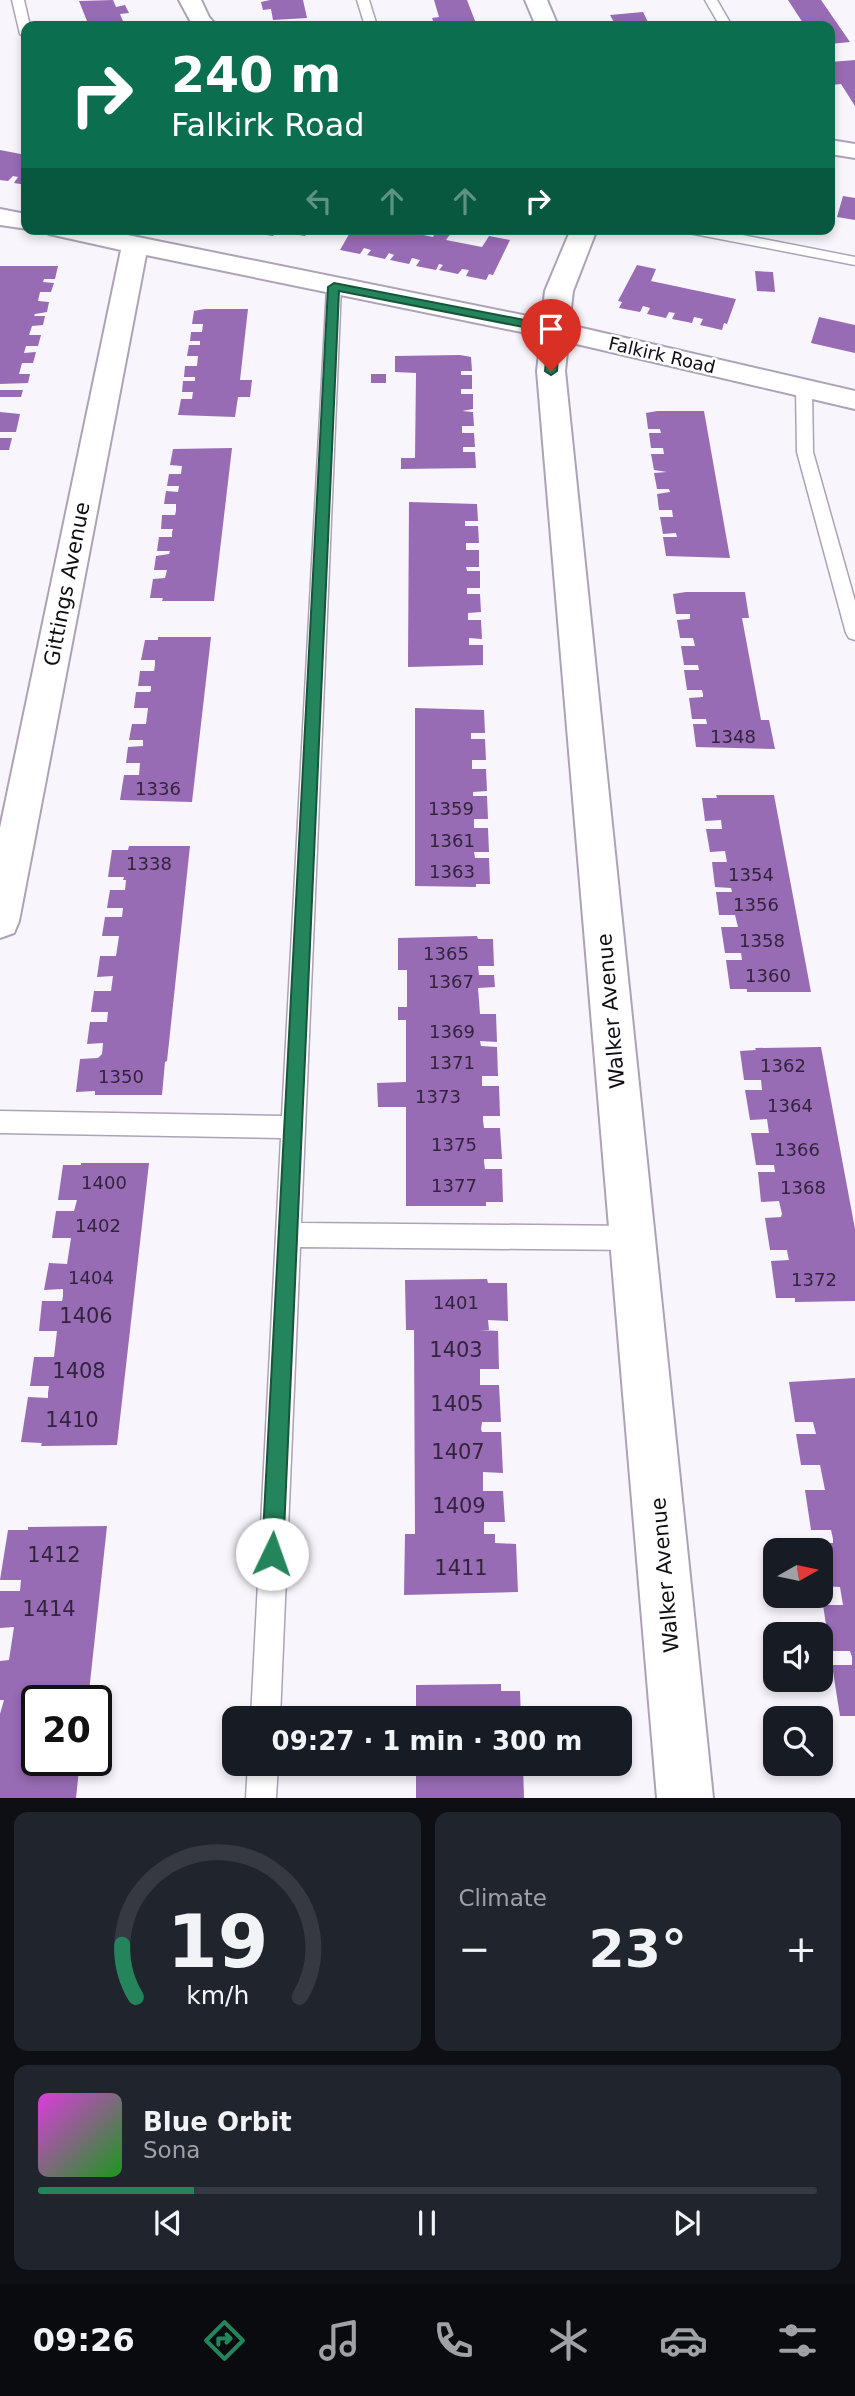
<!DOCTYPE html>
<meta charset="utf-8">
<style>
:root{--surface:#171b24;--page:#20242c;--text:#f1f3f6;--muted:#9ea1a6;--line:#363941;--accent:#24845b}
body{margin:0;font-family:"DejaVu Sans",sans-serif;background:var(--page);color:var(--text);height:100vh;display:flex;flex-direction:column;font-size:26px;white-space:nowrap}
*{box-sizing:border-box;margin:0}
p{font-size:23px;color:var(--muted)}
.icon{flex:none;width:38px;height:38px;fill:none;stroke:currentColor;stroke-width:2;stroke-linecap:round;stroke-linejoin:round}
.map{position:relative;height:1798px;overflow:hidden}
.sheet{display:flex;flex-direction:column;gap:14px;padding:14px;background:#0d0f14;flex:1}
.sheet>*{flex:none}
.guide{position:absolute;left:21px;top:21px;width:814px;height:214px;border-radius:14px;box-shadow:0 4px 10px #0003;background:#0b6e4f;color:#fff;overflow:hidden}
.needle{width:46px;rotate:81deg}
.controls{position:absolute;left:763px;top:1538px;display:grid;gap:14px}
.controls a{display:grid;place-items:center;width:70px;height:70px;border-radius:14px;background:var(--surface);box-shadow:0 4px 10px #0003;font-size:35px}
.speed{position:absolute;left:21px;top:1685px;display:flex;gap:14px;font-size:35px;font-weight:700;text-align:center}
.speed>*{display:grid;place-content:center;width:91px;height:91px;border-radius:50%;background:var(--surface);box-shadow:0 4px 10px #0003;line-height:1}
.speed .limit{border:4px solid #111;border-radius:10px;background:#fff;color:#111}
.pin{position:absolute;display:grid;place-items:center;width:60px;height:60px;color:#fff;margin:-72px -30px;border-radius:50% 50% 50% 0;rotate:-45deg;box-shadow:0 0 7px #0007}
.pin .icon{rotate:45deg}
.me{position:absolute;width:77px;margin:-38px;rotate:3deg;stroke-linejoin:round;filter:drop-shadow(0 0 5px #0008)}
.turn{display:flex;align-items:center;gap:24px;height:147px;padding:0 35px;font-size:32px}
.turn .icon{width:91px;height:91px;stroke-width:2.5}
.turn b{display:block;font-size:49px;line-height:60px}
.lanes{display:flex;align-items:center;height:66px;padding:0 35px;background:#0003;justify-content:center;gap:35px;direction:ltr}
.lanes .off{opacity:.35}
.big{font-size:52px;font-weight:600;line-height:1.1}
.sheet .widget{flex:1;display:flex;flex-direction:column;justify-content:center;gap:10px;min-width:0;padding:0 24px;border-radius:14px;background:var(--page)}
.sheet .dial{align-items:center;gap:0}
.dial svg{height:182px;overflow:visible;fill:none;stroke:var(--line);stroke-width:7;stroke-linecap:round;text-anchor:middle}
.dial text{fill:var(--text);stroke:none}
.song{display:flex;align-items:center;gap:21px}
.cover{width:84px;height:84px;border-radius:10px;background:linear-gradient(135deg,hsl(300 70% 55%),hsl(120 70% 35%))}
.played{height:7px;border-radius:4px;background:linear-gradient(90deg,var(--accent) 20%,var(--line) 20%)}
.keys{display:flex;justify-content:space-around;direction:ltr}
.heat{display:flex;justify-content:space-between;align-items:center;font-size:38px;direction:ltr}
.sheet .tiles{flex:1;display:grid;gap:14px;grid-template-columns:1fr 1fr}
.widget:last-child{grid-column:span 2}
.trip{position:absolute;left:222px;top:1706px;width:410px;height:70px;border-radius:14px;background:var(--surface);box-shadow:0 4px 10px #0003;font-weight:600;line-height:70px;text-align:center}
.tab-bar{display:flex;height:112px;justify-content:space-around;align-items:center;background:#090b0e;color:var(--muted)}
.tab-bar .icon{width:49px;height:49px}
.tab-bar .on{color:var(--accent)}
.tab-bar b{font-size:32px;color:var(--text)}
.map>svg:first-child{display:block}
.building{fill:#986bb5}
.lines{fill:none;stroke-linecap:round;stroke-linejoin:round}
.lane-casing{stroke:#ada2b6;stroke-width:3}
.street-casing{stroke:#ada2b6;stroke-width:4}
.lane{fill:#fff;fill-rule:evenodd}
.street{fill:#fff;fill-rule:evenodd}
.route{fill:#24845b;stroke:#17563b;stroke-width:2}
.labels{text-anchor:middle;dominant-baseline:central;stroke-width:5;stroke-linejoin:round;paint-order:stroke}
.far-street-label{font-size:18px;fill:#100c13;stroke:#fff}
.number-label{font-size:18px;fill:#32243c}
.street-label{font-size:21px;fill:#100c13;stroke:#fff}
.near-number-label{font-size:21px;fill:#32243c}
</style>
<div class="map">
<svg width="855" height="1798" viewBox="0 0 855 1798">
<rect width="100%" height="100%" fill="#f9f5fd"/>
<g class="building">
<path d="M113,0L116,7L125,5L129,13L120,14L125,26H89L79,1Z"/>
<path d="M270,0H303L307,18L273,20L271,9L263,10L261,2Z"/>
<path d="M434,0H467L477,26H435L432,18L439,17Z"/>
<path d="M788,0H821L850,42L830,44V26H805Z"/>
<path d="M643,12L650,26H616L610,15Z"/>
<path d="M855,60V106L841,84L832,85L830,81V75L835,74L830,73V62Z"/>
<path d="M0,150L26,155V185L14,183L18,177L13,176L8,181L0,180Z"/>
<path d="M843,196L855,198V220L837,217Z"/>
<path d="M257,229H310L305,236L277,231L273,236L254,233Z"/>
<path d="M352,229H395L433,237L436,230L451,233L446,240L482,247L489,236L510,240L493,275L489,274L486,280L466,276L469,270L462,269L458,274L439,270L443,265L439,264L436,270L416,266L420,260L412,258L409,264L390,260L394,255L389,253L385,259L367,255L371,250L364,248L360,254L340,250Z"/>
<path d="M637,265L656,269L651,281L736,299L727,324L724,323L722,330L700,325L703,319L694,317L692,323L672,319L675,313L669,312L666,318L647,314L650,308L643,306L640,312L619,308L622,302L618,301Z"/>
<path d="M0,266H58L55,279H44L43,282L54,283L51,292H40L38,301L49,302L47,312L35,314L34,316H45L43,325L32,326L29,335H41L38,346H26L24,353L36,352L33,363H22L19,374H30L28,383L0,384Z"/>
<path d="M755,271L773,272L775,292L757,291Z"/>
<path d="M205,309H248L240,380H252L250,397H238L235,417L178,415L181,399H192L193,392H182L183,381H195V377H184L185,366H197L198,356H187L189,345H200V341H190L191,332H202L203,324H192L194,311Z"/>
<path d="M819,317L855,325V353L811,343Z"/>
<path d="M460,355L471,357L472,371H461V375H472V389H461V394H473V409L462,411L473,412L474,426H462V433H474L475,447H463V452H475L476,468L401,469V458H415L416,373L395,372V356Z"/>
<rect x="371" y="374" width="15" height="9"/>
<path d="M0,390H23L21,397H0Z"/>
<path d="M657,411H704L730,558L666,556L663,537H677L676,533L663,534L660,517H673L672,510H659L657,494L670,492L669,489H657L654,473L667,472L654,470L651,454H664L663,448H651L649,433H661L660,429H648L646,413Z"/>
<path d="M0,412L20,414L16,432H0Z"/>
<path d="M0,438H12L9,450H0Z"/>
<path d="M232,448L214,601H162L163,598H150L153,579L165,578L167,570H154L156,556L169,554L170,551H157L159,537H172V532L173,529H161L162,515H175L176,511V504H164L166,491L178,492L179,486H167L169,474H181L182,466L170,465L173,449Z"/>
<path d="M409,502L477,504L478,521H465V526H478L479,543H466V550H479V567H466L467,571H480V588H467V594H480L481,612L468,613V620H481L482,639L469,638V645H483V665L408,667Z"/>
<path d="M686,592H745L749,618H742L761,720H769L775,749L696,747L693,724H707L706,719H692L689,698L703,697V694L702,690H687L684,670H699L698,665H684L681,646H695L693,638H680L677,620L690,619V614H676L673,594Z"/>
<path d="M158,637H211L192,802L120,800L124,775H139L140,763H126L128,747L143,746V740H129L132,724H146L148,708H134L136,692H150L151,690V686H138L140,671H154L155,665V660H141L145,640H158Z"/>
<path d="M415,708L484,710L485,733H471V739H485L486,760H472V769H486L487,791L473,792V796H487L488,819H474V828H488L489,852H474L475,858H489L490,884H476V887L415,886Z"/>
<path d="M716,795H774L811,992H747V989H730L726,960H742L741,953H725L721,927H738L735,915H719L716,892H732L731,888L715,887L712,862H727L725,851L710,852L706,829H722L721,820L705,821L702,798H717Z"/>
<path d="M129,846H190L167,1061L165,1062L162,1095H95V1091L76,1092L80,1059L98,1058L102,1054L103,1043L87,1044L90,1022H107L108,1012H91L94,991H111L113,976L97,977L100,956H116L119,936H102L105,917H122L123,908H107L110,890H125L126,880H123L124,877H108L112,850H128Z"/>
<path d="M477,936L478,939H493L494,966H478L479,975H494L495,987L478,988L480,1014H496L497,1042L480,1041L481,1046L497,1047L498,1076H482V1086H499L500,1116H483V1121L484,1128H500L502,1159H484V1162L485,1169H502L503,1202H486V1206H406V1107H378L377,1083L406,1082V1020H398V1007H407V970H398V938Z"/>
<path d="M821,1047L855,1229V1301L795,1302V1298H776L771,1261L789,1260L788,1256L787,1250H770L765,1218L781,1217L782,1214L779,1201L761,1202L758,1172H775L774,1165H756L751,1133H769L767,1119L750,1120L745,1090H762L761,1080H744L740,1051L756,1050L755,1048Z"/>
<path d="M81,1163H149L117,1445L41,1446L42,1443L21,1442L28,1397L48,1398V1393L49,1386H30L34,1357H54L57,1331H39L42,1301H62L63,1296V1289L44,1290L49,1263L67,1264L71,1238H52L56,1211H74L77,1200H58L63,1165H81Z"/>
<path d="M487,1279L488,1283H507L508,1321L488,1320L489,1330H479L498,1331L499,1369H480V1385H499L501,1422H482L481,1429L482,1432H501L503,1473L483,1472V1491H503L505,1522H484V1534H495V1543L516,1544L518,1592L404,1595L405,1534H415L414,1330H406L405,1280Z"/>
<path d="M855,1378V1716H840L832,1665H852V1657L850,1651H830L823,1605H843L840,1587L821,1586V1550H814L813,1543H833V1539L831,1530H811L805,1490H825L820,1465H801L796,1434H816L813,1422H795L789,1382Z"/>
<path d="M107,1526L88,1701H37V1760H80L76,1798H0V1714L4,1700H0V1661L9,1660L14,1627L0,1628V1591H20L21,1580H0L8,1530H28V1527Z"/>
<path d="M501,1684V1691H520L521,1718H416V1685Z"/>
<path d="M416,1764H523L524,1798H416Z"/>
</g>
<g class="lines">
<defs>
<g id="lane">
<path d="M12,0H24L30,26H26V38L20,34Z"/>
<path d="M357,0H369L377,26H365Z"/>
<path d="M705,0H717L732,26H720Z"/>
<path d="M682,229H712L855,257V265L689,233Z"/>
<path d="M334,283L341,287L301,1223L633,1226L642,1229L645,1238L642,1247L633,1250L300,1247L280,1718H251L281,1138L0,1133V1111L282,1116L327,287Z"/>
<path d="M804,383L812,388L813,452L855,601V640L849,638L846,633L797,452L796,388Z"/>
<path d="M248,1764H278L276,1798H246Z"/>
</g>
<g id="street">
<path d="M179,0H201L209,17L217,26H193Z"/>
<path d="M525,0H547L558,26H536Z"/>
<path d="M830,140L855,144V158L830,154Z"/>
<path d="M0,209L26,214L28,229L0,225Z"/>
<path d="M45,229H98L542,319L545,291L571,229H597L573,291L569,325L855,391V409L568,342L565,371L713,1798H657L537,371L541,336L146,255L19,921L14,933L0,938V828L121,250L49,234Z"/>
</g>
</defs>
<use href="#lane" class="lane-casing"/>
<use href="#street" class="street-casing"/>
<use href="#lane" class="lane"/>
<use href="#street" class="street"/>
</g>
<path class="route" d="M334,283L555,326L560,330L557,371L551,375L545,371L549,332L339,291L283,1554L280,1562L272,1565L265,1562L262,1554L328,287Z"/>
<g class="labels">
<g class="far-street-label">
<text transform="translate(662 355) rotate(13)">Falkirk Road</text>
</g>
<g class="number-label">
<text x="733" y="736">1348</text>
<text x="158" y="788">1336</text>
<text x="451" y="808">1359</text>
<text x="452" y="840">1361</text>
<text x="149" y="863">1338</text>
<text x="452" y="871">1363</text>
<text x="751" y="874">1354</text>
<text x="756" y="904">1356</text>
<text x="762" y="940">1358</text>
<text x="446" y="953">1365</text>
<text x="768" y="975">1360</text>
<text x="451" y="981">1367</text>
<text x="452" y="1031">1369</text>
<text x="452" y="1062">1371</text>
<text x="783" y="1065">1362</text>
<text x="121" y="1076">1350</text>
<text x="438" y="1096">1373</text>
<text x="790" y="1105">1364</text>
<text x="454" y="1144">1375</text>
<text x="797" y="1149">1366</text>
<text x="104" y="1182">1400</text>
<text x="454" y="1185">1377</text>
<text x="803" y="1187">1368</text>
<text x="98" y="1225">1402</text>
<text x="91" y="1277">1404</text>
<text x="814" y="1279">1372</text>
<text x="456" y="1302">1401</text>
</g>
<g class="street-label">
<text transform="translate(67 584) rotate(-79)">Gittings Avenue</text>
<text transform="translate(611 1011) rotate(-95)">Walker Avenue</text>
<text transform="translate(665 1575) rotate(-95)">Walker Avenue</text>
</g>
<g class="near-number-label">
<text x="86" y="1316">1406</text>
<text x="456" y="1350">1403</text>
<text x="79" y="1371">1408</text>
<text x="457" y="1404">1405</text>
<text x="72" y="1420">1410</text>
<text x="458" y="1452">1407</text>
<text x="459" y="1506">1409</text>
<text x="54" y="1555">1412</text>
<text x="461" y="1568">1411</text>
<text x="49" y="1609">1414</text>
</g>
</g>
</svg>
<div class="controls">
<a><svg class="needle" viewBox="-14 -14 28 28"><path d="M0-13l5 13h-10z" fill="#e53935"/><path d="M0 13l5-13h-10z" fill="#9ea1a6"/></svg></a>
<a><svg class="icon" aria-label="sound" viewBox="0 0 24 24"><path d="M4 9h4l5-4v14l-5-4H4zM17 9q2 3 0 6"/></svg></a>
<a><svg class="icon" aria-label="search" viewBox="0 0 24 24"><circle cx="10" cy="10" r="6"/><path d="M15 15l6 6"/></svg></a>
</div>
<div class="speed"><div class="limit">20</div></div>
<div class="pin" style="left:551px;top:371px;background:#d93025"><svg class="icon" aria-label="arrive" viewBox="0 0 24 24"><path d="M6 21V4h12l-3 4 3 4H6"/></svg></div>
<svg class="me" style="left:272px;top:1554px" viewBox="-20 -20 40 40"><circle r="19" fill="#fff"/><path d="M0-13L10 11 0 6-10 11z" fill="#24845b"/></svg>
<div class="trip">09:27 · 1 min · 300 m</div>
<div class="guide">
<div class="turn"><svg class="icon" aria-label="right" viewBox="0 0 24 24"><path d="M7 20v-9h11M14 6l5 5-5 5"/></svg><div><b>240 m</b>Falkirk Road</div></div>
<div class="lanes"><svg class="icon off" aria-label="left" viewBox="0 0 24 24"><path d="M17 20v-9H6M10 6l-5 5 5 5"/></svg><svg class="icon off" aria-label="ahead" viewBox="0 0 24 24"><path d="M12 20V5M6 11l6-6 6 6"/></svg><svg class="icon off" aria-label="ahead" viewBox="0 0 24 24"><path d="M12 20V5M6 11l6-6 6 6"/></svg><svg class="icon" aria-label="right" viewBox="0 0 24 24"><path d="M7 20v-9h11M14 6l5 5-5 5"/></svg></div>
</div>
</div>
<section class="sheet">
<div class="tiles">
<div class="widget dial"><svg viewBox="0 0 100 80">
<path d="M14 69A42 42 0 1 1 86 69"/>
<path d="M14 69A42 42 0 0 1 8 46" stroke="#24845b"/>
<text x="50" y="56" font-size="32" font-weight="700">19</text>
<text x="50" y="72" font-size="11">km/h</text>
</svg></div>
<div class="widget"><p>Climate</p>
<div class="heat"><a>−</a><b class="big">23°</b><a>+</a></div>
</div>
<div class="widget">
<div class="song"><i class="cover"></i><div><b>Blue Orbit</b><p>Sona</p></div></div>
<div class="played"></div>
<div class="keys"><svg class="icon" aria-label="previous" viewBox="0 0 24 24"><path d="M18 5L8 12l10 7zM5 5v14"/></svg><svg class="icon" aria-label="pause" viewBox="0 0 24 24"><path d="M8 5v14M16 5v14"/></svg><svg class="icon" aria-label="next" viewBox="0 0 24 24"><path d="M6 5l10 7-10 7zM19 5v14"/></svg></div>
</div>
</div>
</section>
<nav class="tab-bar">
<b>09:26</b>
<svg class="icon on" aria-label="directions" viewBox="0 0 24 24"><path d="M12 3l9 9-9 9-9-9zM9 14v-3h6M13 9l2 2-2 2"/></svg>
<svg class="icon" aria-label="music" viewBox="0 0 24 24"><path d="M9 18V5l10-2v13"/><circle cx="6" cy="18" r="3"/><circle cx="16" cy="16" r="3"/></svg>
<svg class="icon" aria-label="phone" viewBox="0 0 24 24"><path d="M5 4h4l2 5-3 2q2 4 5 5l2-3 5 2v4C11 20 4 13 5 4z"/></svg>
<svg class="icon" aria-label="climate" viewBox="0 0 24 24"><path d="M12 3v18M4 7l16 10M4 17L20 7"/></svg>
<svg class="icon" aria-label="car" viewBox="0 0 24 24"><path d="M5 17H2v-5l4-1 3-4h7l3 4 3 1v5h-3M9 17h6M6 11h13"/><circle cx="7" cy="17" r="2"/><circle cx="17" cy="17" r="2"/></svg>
<svg class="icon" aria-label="filters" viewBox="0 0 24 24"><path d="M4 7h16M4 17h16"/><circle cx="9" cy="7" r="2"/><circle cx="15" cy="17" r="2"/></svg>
</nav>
